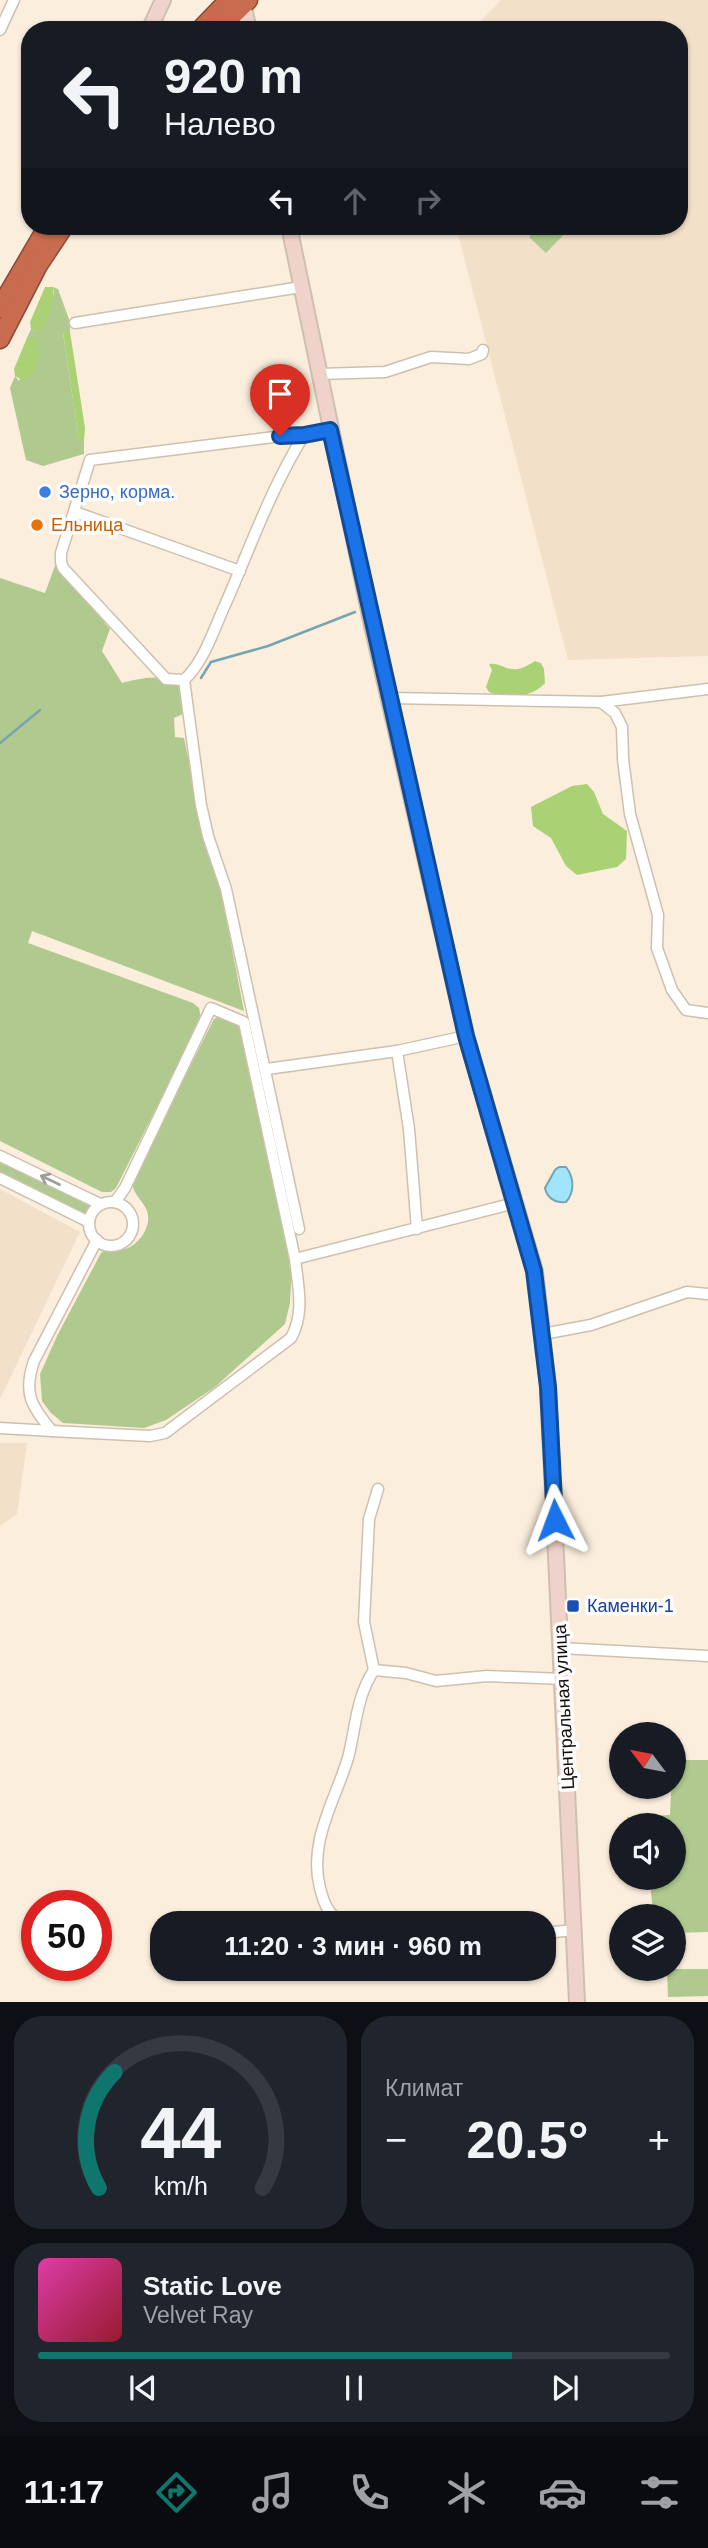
<!DOCTYPE html>
<html lang="ru">
<meta charset="utf-8">
<style>
:root{--surface:#171b24;--page:#20242c;--text:#f1f3f6;--muted:#9ea1a6;--line:#363941;--accent:#0f766e}
body{margin:0;font-family:Arial,sans-serif;background:var(--page);color:var(--text);height:100vh;display:flex;flex-direction:column;font-size:26px;white-space:nowrap}
*{box-sizing:border-box;margin:0}
p{font-size:23px;color:var(--muted)}
.icon{flex:none;width:38px;height:38px;fill:none;stroke:currentColor;stroke-width:2;stroke-linecap:round;stroke-linejoin:round}
.map{position:relative;height:2002px;overflow:hidden}
.side{display:flex;flex-direction:column;gap:14px;padding:14px;background:#0d0f14;flex:1}
.side>*{flex:none}
.banner{position:absolute;left:21px;top:21px;width:667px;height:214px;border-radius:28px;box-shadow:0 2px 5px #0004;background:#171b24;color:var(--text);overflow:hidden}
.needle{width:46px;rotate:302deg}
.controls{position:absolute;left:609px;top:1722px;display:grid;gap:14px}
.controls a{display:grid;place-items:center;width:77px;height:77px;border-radius:50%;background:var(--surface);box-shadow:0 2px 5px #0004;font-size:35px}
.speed{position:absolute;left:21px;top:1890px;display:flex;gap:14px;font-size:35px;font-weight:700;text-align:center}
.speed>*{display:grid;place-content:center;width:91px;height:91px;border-radius:50%;background:var(--surface);box-shadow:0 2px 5px #0004;line-height:1}
.speed .limit{border:10px solid #d22;background:#fff;color:#111}
.pin{position:absolute;display:grid;place-items:center;width:60px;height:60px;color:#fff;margin:-72px -30px;border-radius:50% 50% 50% 0;rotate:-45deg;box-shadow:0 0 7px #0007}
.pin .icon{rotate:45deg}
.me{position:absolute;width:77px;margin:-38px;rotate:357deg;stroke-linejoin:round;filter:drop-shadow(0 0 5px #0008)}
.turn{display:flex;align-items:center;gap:24px;height:147px;padding:0 28px;font-size:32px}
.turn .icon{width:91px;height:91px;stroke-width:2.5}
.turn b{display:block;font-size:49px;line-height:60px}
.lanes{display:flex;align-items:center;height:66px;padding:0 28px;background:#0003;justify-content:center;gap:35px;direction:ltr}
.lanes .off{opacity:.35}
.big{font-size:52px;font-weight:700;line-height:1.1}
.side .tile{flex:1;display:flex;flex-direction:column;justify-content:center;gap:10px;min-width:0;padding:0 24px;border-radius:28px;background:var(--page)}
.side .dial{align-items:center;gap:0}
.dial svg{height:182px;overflow:visible;fill:none;stroke:var(--line);stroke-width:7;stroke-linecap:round;text-anchor:middle}
.dial text{fill:var(--text);stroke:none}
.song{display:flex;align-items:center;gap:21px}
.cover{width:84px;height:84px;border-radius:10px;background:linear-gradient(135deg,hsl(320 70% 55%),hsl(350 70% 35%))}
.played{height:7px;border-radius:4px;background:linear-gradient(90deg,var(--accent) 75%,var(--line) 75%)}
.keys{display:flex;justify-content:space-around;direction:ltr}
.heat{display:flex;justify-content:space-between;align-items:center;font-size:38px;direction:ltr}
.side .tiles{flex:1;display:grid;gap:14px;grid-template-columns:1fr 1fr}
.tile:last-child{grid-column:span 2}
.trip{position:absolute;left:150px;top:1911px;width:406px;height:70px;border-radius:28px;background:var(--surface);box-shadow:0 2px 5px #0004;font-weight:700;line-height:70px;text-align:center}
.menu{display:flex;height:112px;justify-content:space-around;align-items:center;background:#090b0e;color:var(--muted)}
.menu .icon{width:49px;height:49px}
.menu .current{color:var(--accent)}
.menu b{font-size:32px;color:var(--text)}
.map>svg:first-child{display:block}
.built{fill:#f3e0c9}
.green{fill:#b0c98f}
.forest{fill:#abd175}
.water{fill:#a0e5fc;stroke:#75a4b2;stroke-width:2}
.lines{fill:none;stroke-linecap:round;stroke-linejoin:round}
.stream{stroke:#75a4b2;stroke-width:2.5}
.street-casing{stroke:#cdc0af;stroke-width:13}
.secondary-casing{stroke:#cdc0af;stroke-width:18}
.highway-casing{stroke:#894a35;stroke-width:21}
.street{stroke:#fff;stroke-width:10}
.secondary{stroke:#efd3ca;stroke-width:14}
.highway{stroke:#c96b4e;stroke-width:18}
.oneway{stroke:#a09e9c}
.route-casing{stroke:#114b97;stroke-width:18}
.route{stroke:#1a73e8;stroke-width:12}
.shop-dot{fill:#3f7fe0;stroke:#fdfdfd;stroke-width:2.5}
.food-dot{fill:#e8710a;stroke:#fdfdfd;stroke-width:2.5}
.transit-dot{fill:#1a4fb4;stroke:#fdfdfd;stroke-width:2.5}
.labels{text-anchor:middle;dominant-baseline:central;stroke-width:7;stroke-linejoin:round;paint-order:stroke}
.shop-label{font-size:18px;fill:#366cbe;stroke:#fdfdfd;text-anchor:start}
.food-label{font-size:18px;fill:#c56008;stroke:#fdfdfd;text-anchor:start}
.transit-label{font-size:18px;fill:#164399;stroke:#fdfdfd;text-anchor:start}
.street-label{font-size:18px;fill:#110c07;stroke:#fdfdfd}
</style>
<div class="map">
<svg width="708" height="2002" viewBox="0 0 708 2002">
<rect width="100%" height="100%" fill="#fbeedd"/>
<g class="built">
<path d="M501,0H708V656L568,660L456,226H679V30H472Z"/>
<path d="M0,1189L80,1232L0,1399Z"/>
<path d="M0,1443H27L17,1514L0,1526Z"/>
</g>
<g class="green">
<path d="M540,226H572L546,253L529,237Z"/>
<path d="M53,287L58,289L70,322V332L63,333L79,440L84,441V454L43,466L26,460L10,388L15,376L19,381L35,338H27L31,329L36,332L54,293Z"/>
<path d="M56,563L110,629L102,651L122,683C138,679 172,670 181,691C183,697 183,707 183,714L174,718L175,737L184,738L202,826L221,892L244,1011L32,931L28,943L193,1003L199,1008L201,1019L116,1188L111,1192H102L0,1141V578L45,593Z"/>
<path d="M219,1016L242,1022L292,1261L290,1303L285,1324L215,1387L166,1420L144,1428L63,1423L51,1413L42,1401L40,1374L57,1336L101,1253C109,1246 119,1252 128,1248C141,1242 152,1225 147,1211C143,1200 133,1195 132,1182L214,1019Z"/>
<path d="M0,1161L90,1205L85,1215L0,1174Z"/>
<path d="M674,1760H708V1932L674,1933V1916H653L650,1878H674V1825H627V1817L670,1815L671,1792L647,1791L646,1787H674Z"/>
<path d="M667,1969H708V1996L668,1997Z"/>
</g>
<g class="forest">
<path d="M45,287H53C55,302 49,317 42,330L36,332L31,329L30,322Z"/>
<path d="M63,332H70L85,428L84,441H79Z"/>
<path d="M27,338H35C42,354 38,372 24,381L15,376L14,369Z"/>
<path d="M535,661L541,663L544,669L545,683C532,698 507,699 489,692L486,687L492,670L489,664C499,662 507,671 518,669C524,668 530,664 535,661Z"/>
<path d="M587,784L594,792L603,814L627,831L626,859L617,867L577,875L566,866L551,838L533,826L531,807L572,786Z"/>
</g>
<path class="water" d="M559,1167H566C574,1177 575,1192 566,1202C555,1203 547,1198 545,1188L555,1170Z"/>
<g class="lines">
<g class="stream">
<path d="M201,678L211,662L268,646L355,612"/>
<path d="M0,743L40,710"/>
</g>
<defs>
<g id="street">
<path d="M0,30L14,0"/>
<path d="M75,323L301,287"/>
<path d="M319,374L385,372L431,357L469,359L482,354L483,350"/>
<path d="M304,435C271,488 250,548 225,605C214,629 204,662 184,680L166,679L63,568L61,562V553L90,460L330,430"/>
<path d="M75,512L240,571"/>
<path d="M184,680L201,805L208,836L226,889L299,1229"/>
<path d="M390,698L601,702L708,689"/>
<path d="M601,702L615,713L622,727L623,759L630,814L658,915L657,948L672,990L686,1010L708,1013"/>
<path d="M397,1051L409,1129L417,1229"/>
<path d="M267,1069L397,1051L466,1036"/>
<path d="M0,1156L100,1204"/>
<path d="M0,1178L89,1222"/>
<path d="M115,1202L125,1188L211,1008L244,1022L295,1259"/>
<circle cx="111" cy="1224" r="22"/>
<path d="M543,1334L591,1325L687,1292L708,1294"/>
<path d="M0,1428L52,1431C31,1406 23,1393 34,1361L97,1240"/>
<path d="M52,1431L150,1436L165,1433L291,1338C305,1313 298,1286 295,1259L515,1203"/>
<path d="M378,1489L369,1519L364,1622L374,1670L406,1673L436,1681L487,1676L563,1679"/>
<path d="M561,1648L708,1656"/>
<path d="M342,1923C328,1914 324,1904 320,1888C308,1842 335,1801 348,1758C356,1727 356,1697 374,1670"/>
<path d="M544,1933L574,1930"/>
</g>
<g id="secondary">
<path d="M243,4L249,30"/>
<path d="M149,30L163,0"/>
<path d="M289,226L372,626L466,1036L535,1271L548,1387L577,2002"/>
</g>
<g id="highway">
<path d="M200,30L229,0"/>
<path d="M217,30L248,0"/>
<path d="M0,308L48,226"/>
<path d="M0,339L38,265L64,226"/>
</g>
</defs>
<use href="#street" class="street-casing"/>
<use href="#secondary" class="secondary-casing"/>
<use href="#highway" class="highway-casing"/>
<use href="#street" class="street"/>
<use href="#secondary" class="secondary"/>
<use href="#highway" class="highway"/>
</g>
<defs><path id="oneway-shaft" d="M-6 0H5M1.5-3L5.5 0L1.5 3" fill="none" stroke-width="1.6" stroke-linecap="round" stroke-linejoin="round" transform="scale(1.75)"/></defs>
<use class="oneway" href="#oneway-shaft" transform="translate(50 1180) rotate(-154)"/>
<g class="lines">
<defs>
<path id="route" d="M280,436L304,435L330,430L466,1036L534,1271L548,1387L555,1520"/>
</defs>
<use href="#route" class="route-casing"/>
<use href="#route" class="route"/>
</g>
<circle class="shop-dot" cx="45" cy="492" r="7"/>
<circle class="food-dot" cx="37" cy="525" r="7"/>
<rect class="transit-dot" x="566" y="1599" width="14" height="14" rx="3.5"/>
<g class="labels">
<g class="shop-label">
<text x="59" y="492">Зерно, корма.</text>
</g>
<g class="food-label">
<text x="51" y="525">Ельница</text>
</g>
<g class="transit-label">
<text x="587" y="1606">Каменки-1</text>
</g>
<g class="street-label">
<text transform="translate(564 1707) rotate(-93)">Центральная улица</text>
</g>
</g>
</svg>
<div class="controls">
<a><svg class="needle" viewBox="-14 -14 28 28"><path d="M0-13l5 13h-10z" fill="#e53935"/><path d="M0 13l5-13h-10z" fill="#9ea1a6"/></svg></a>
<a><svg class="icon" aria-label="sound" viewBox="0 0 24 24"><path d="M4 9h4l5-4v14l-5-4H4zM17 9q2 3 0 6"/></svg></a>
<a><svg class="icon" aria-label="layers" viewBox="0 0 24 24"><path d="M12 4l9 5-9 5-9-5zM3 14l9 5 9-5"/></svg></a>
</div>
<div class="speed"><div class="limit">50</div></div>
<div class="pin" style="left:280px;top:436px;background:#d93025"><svg class="icon" aria-label="arrive" viewBox="0 0 24 24"><path d="M6 21V4h12l-3 4 3 4H6"/></svg></div>
<svg class="me" style="left:555px;top:1520px" viewBox="-20 -20 40 40"><path d="M0-17L14 15 0 8-14 15z" fill="#1a73e8" stroke="#fff" stroke-width="4"/></svg>
<div class="trip">11:20 · 3 мин · 960 m</div>
<div class="banner">
<div class="turn"><svg class="icon" aria-label="left" viewBox="0 0 24 24"><path d="M17 20v-9H6M10 6l-5 5 5 5"/></svg><div><b>920 m</b>Налево</div></div>
<div class="lanes"><svg class="icon" aria-label="left" viewBox="0 0 24 24"><path d="M17 20v-9H6M10 6l-5 5 5 5"/></svg><svg class="icon off" aria-label="ahead" viewBox="0 0 24 24"><path d="M12 20V5M6 11l6-6 6 6"/></svg><svg class="icon off" aria-label="right" viewBox="0 0 24 24"><path d="M7 20v-9h11M14 6l5 5-5 5"/></svg></div>
</div>
</div>
<section class="side">
<div class="tiles">
<div class="tile dial"><svg viewBox="0 0 100 80">
<path d="M14 69A42 42 0 1 1 86 69"/>
<path d="M14 69A42 42 0 0 1 21 18" stroke="#0f766e"/>
<text x="50" y="56" font-size="32" font-weight="700">44</text>
<text x="50" y="72" font-size="11">km/h</text>
</svg></div>
<div class="tile"><p>Климат</p>
<div class="heat"><a>−</a><b class="big">20.5°</b><a>+</a></div>
</div>
<div class="tile">
<div class="song"><i class="cover"></i><div><b>Static Love</b><p>Velvet Ray</p></div></div>
<div class="played"></div>
<div class="keys"><svg class="icon" aria-label="previous" viewBox="0 0 24 24"><path d="M18 5L8 12l10 7zM5 5v14"/></svg><svg class="icon" aria-label="pause" viewBox="0 0 24 24"><path d="M8 5v14M16 5v14"/></svg><svg class="icon" aria-label="next" viewBox="0 0 24 24"><path d="M6 5l10 7-10 7zM19 5v14"/></svg></div>
</div>
</div>
</section>
<nav class="menu">
<b>11:17</b>
<svg class="icon current" aria-label="directions" viewBox="0 0 24 24"><path d="M12 3l9 9-9 9-9-9zM9 14v-3h6M13 9l2 2-2 2"/></svg>
<svg class="icon" aria-label="music" viewBox="0 0 24 24"><path d="M9 18V5l10-2v13"/><circle cx="6" cy="18" r="3"/><circle cx="16" cy="16" r="3"/></svg>
<svg class="icon" aria-label="phone" viewBox="0 0 24 24"><path d="M5 4h4l2 5-3 2q2 4 5 5l2-3 5 2v4C11 20 4 13 5 4z"/></svg>
<svg class="icon" aria-label="climate" viewBox="0 0 24 24"><path d="M12 3v18M4 7l16 10M4 17L20 7"/></svg>
<svg class="icon" aria-label="car" viewBox="0 0 24 24"><path d="M5 17H2v-5l4-1 3-4h7l3 4 3 1v5h-3M9 17h6M6 11h13"/><circle cx="7" cy="17" r="2"/><circle cx="17" cy="17" r="2"/></svg>
<svg class="icon" aria-label="filters" viewBox="0 0 24 24"><path d="M4 7h16M4 17h16"/><circle cx="9" cy="7" r="2"/><circle cx="15" cy="17" r="2"/></svg>
</nav>
